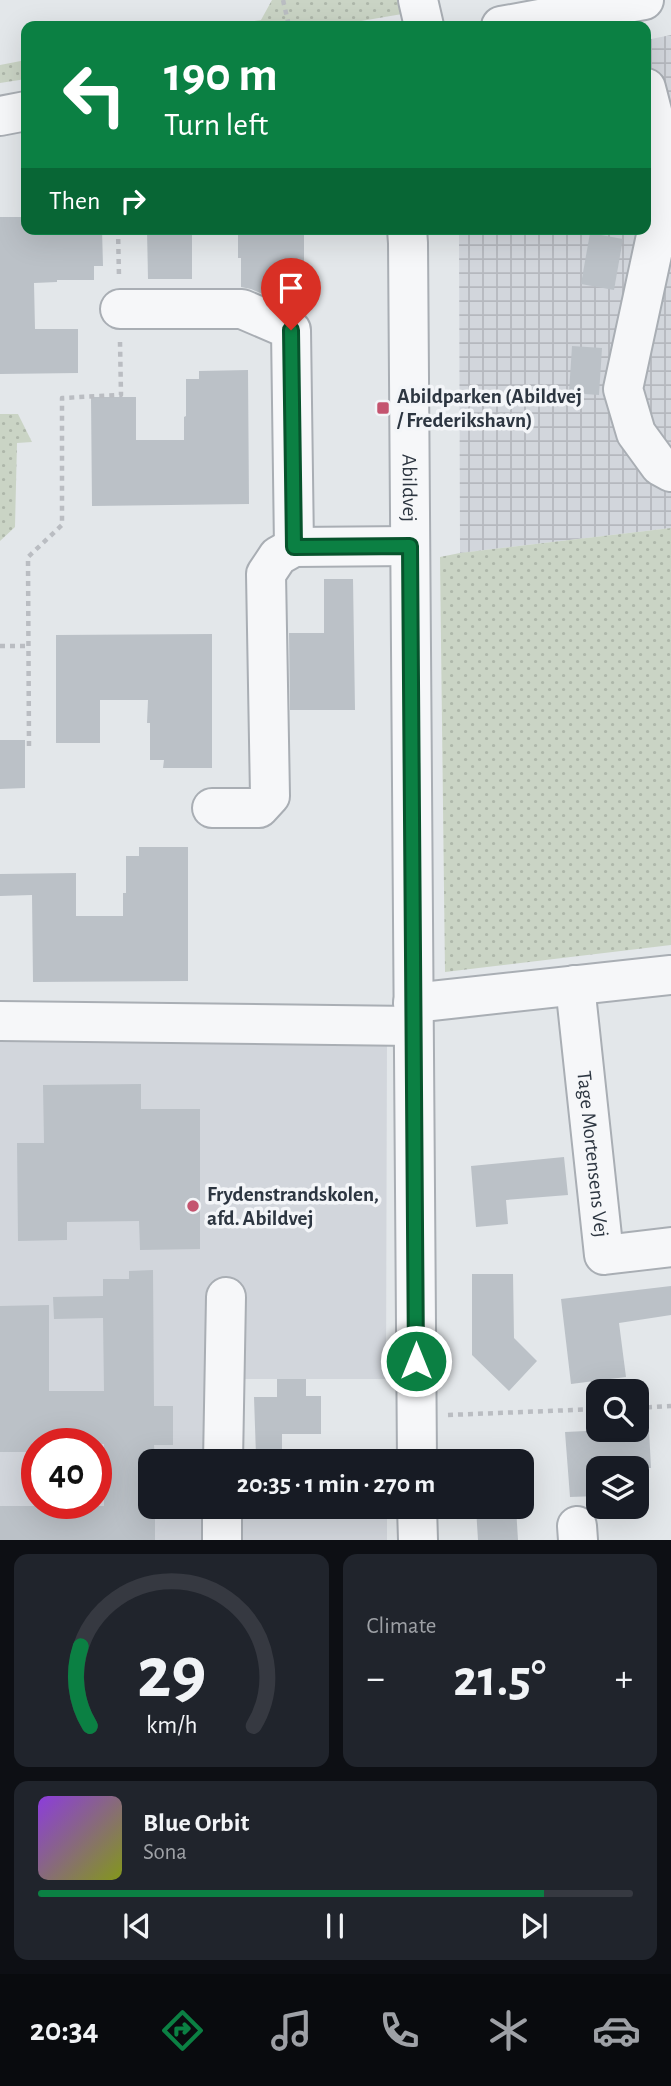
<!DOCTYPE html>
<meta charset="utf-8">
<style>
:root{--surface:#171b24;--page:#20242c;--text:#f1f3f6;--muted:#9ea1a6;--line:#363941;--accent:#0b8043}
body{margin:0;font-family:"Alegreya Sans",sans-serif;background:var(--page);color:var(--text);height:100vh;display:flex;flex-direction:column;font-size:26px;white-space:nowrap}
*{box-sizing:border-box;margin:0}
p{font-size:23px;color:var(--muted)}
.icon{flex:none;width:38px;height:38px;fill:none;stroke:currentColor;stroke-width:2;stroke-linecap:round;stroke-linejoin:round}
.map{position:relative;height:1540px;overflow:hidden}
.panel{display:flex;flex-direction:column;gap:14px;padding:14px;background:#0d0f14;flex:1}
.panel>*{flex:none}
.hud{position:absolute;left:21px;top:21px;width:630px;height:214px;border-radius:14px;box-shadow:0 7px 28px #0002;background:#0b8043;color:#fff;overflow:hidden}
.tools{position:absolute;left:586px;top:1379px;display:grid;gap:14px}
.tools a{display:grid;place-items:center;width:63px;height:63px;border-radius:14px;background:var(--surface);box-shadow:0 7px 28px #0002;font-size:35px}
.speed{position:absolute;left:21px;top:1428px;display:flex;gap:14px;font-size:35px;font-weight:700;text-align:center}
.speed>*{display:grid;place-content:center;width:91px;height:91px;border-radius:50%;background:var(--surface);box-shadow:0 7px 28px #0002;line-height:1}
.speed .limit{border:10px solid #d22;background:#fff;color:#111}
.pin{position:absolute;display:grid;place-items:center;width:60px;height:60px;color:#fff;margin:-72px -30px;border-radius:50% 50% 50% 0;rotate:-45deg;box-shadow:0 0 7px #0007}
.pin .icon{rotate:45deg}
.me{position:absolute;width:77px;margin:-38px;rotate:0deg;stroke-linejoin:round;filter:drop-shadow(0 0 5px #0008)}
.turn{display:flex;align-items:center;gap:24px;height:147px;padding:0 28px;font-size:32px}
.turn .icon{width:91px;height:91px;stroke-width:2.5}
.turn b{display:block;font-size:49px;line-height:60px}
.then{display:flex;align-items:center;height:66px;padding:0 28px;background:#0003;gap:14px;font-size:26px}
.big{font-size:52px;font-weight:700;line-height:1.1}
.panel .tile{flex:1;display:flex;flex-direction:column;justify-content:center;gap:10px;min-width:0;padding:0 24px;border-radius:14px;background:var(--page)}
.panel .dial{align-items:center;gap:0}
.dial svg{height:182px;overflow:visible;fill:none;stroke:var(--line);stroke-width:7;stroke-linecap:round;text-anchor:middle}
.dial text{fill:var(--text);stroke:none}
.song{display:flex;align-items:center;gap:21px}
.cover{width:84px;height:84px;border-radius:10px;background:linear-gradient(135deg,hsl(270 70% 55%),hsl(70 70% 35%))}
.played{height:7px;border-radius:4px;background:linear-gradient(90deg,var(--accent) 85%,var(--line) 85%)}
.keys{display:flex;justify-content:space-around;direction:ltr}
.heat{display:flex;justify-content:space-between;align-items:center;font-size:38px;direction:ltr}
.panel .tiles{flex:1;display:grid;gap:14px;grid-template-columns:1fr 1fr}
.tile:last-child{grid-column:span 2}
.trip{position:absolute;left:138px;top:1449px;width:396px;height:70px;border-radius:14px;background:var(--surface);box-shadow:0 7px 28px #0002;font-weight:700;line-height:70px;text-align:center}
.dock{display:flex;height:112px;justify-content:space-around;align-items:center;background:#090b0e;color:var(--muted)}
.dock .icon{width:49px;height:49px}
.dock .active{color:var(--accent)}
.dock b{font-size:32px;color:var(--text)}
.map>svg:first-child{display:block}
.built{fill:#d2d6dc;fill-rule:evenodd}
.industrial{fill:url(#industrial-grid)}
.grass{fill:url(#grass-dots)}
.building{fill:#bbc1c7}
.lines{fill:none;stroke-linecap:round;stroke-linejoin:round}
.minor-casing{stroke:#a9aeb4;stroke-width:42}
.path{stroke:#babdc2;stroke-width:4.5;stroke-dasharray:5 5;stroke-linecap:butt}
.minor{stroke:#f6f7f9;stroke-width:38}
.route-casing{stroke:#07532c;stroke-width:18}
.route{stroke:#0b8043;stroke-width:12}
.poi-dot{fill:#c4546f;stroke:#f3f5f8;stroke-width:2.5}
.labels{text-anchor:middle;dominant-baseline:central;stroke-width:7;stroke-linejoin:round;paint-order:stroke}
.poi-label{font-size:21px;font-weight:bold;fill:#2d3641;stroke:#f3f5f8;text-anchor:start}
.street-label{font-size:21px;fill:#2d3641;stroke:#f3f5f8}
</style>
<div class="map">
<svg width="671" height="1540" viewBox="0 0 671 1540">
<defs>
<pattern id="industrial-grid" width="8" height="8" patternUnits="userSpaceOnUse" patternTransform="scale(1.75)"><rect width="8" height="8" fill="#d2d6dc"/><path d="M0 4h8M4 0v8" fill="none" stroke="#b5b8be"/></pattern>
<pattern id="grass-dots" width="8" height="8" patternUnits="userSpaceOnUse" patternTransform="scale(1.75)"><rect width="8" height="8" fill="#cad4c5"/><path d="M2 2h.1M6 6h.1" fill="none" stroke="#aeb7aa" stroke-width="1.8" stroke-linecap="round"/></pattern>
</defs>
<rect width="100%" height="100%" fill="#e3e7ea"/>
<path class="built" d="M0,1030L387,1034L386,1379H243V1461H150V1507H387V1540H0ZM37,1444H96V1503H37Z"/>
<path class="industrial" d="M671,35V528L460,553L459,229H646V40Z"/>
<g class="grass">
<path d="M272,0H404L408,13L332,26H223L261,20Z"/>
<path d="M26,60V79L0,83V65Z"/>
<path d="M0,414H18L32,442L17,443L15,527L0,541Z"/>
<path d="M671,528V945L445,972L440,557L460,553Z"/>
</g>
<g class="building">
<path d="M0,217H26V229H102L103,266H94V280H57V282L34,283L35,329H78V373L0,374Z"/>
<path d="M147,229H192V279H148Z"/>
<path d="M238,229H304V304H285L251,289L241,287V258H238Z"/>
<path d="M590,233L623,239L614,290L581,284Z"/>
<path d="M572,346L602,348L599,395L569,393Z"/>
<path d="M248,370L249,504L92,506L91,397H136V440H184V417L186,416V379H199V371Z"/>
<path d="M324,579H353L355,710H290L289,633H324Z"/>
<path d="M212,634V768H163L164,760H150V723H147L148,700H100V743H56V635Z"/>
<path d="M0,740H25V788L0,789Z"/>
<path d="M139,847H188V981L33,982L32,895L0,896V874L76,873V916H123V893H126V856H139Z"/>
<path d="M141,1084V1109H200V1249L140,1250L139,1221L67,1222V1240L18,1241L17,1143H44L43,1085Z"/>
<path d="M564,1157L568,1195L506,1200L508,1224L476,1227L471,1166Z"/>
<path d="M153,1270L154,1406H173V1445H154L155,1461H150V1507H155V1540H0V1506H104V1444H37V1452H0V1306L49,1305V1391H104L103,1318L54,1319L53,1297L103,1296V1279H129V1271Z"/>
<path d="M472,1274H513L514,1338L537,1361L509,1391L472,1355Z"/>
<path d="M671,1286V1315L619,1323L626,1377L571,1384L561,1299Z"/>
<path d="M277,1379H306V1396H321V1434H282V1456H256L254,1397H277Z"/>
<path d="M608,1430H649L651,1468H648L649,1491H637V1468H598V1496L570,1497L565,1432Z"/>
<path d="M476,1507H516L518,1540H478Z"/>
</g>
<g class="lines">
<defs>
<g id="minor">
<path d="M418,0L424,26"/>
<path d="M501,26L644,0"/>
<path d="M646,88L666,165L665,194L623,389L636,433L660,466L671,472"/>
<path d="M0,116L26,111"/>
<path id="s1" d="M407,229L408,243L417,1461"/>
<path d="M120,309H242L291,330L294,547"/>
<path d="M212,808H259L270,796L266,574L278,556L294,547L410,546"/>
<path id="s2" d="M575,985L604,1255L671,1247"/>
<path d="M413,1003L671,975"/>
<path d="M0,1021L413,1026"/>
<path d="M223,1461L226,1297"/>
<path d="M417,1507L418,1540"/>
<path d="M577,1526L578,1540"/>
<path d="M222,1540V1507"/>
</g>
</defs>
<use href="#minor" class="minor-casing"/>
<g class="path">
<path d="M283,0L289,26"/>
<path d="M118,229L119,277"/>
<path d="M0,646H28"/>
<path d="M29,746L28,557L62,525V398L121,395L120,342"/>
<path d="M637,1408L671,1406"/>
<path d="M448,1415L598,1409"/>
</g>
<use href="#minor" class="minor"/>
</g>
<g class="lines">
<defs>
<path id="route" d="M291,330L294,547L410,546L416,1361"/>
</defs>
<use href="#route" class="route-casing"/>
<use href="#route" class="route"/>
</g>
<g class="poi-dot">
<rect x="376" y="401" width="14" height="14" rx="3.5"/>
<circle cx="193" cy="1206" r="7"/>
</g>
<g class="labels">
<g class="poi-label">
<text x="397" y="396">Abildparken (Abildvej<tspan x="397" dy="24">/ Frederikshavn)</tspan></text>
<text x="207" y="1194">Frydenstrandskolen,<tspan x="207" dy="24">afd. Abildvej</tspan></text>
</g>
<g class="street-label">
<text stroke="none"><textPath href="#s1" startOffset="259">Abildvej</textPath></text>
<text stroke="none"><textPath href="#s2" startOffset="170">Tage Mortensens Vej</textPath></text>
</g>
</g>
</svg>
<div class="tools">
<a><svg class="icon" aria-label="search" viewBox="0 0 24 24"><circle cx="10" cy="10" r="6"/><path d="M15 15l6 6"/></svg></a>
<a><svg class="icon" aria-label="layers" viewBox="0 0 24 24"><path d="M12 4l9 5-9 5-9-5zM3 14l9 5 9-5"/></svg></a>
</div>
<div class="speed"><div class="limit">40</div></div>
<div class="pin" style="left:291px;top:330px;background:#d93025"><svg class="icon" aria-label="arrive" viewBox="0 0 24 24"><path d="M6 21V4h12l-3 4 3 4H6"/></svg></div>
<svg class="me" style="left:416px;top:1361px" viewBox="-20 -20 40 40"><circle r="17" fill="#0b8043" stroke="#fff" stroke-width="3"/><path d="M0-11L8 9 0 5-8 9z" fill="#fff"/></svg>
<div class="trip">20:35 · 1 min · 270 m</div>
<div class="hud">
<div class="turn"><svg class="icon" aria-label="left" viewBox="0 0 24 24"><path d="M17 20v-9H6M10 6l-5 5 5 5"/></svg><div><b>190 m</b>Turn left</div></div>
<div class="then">Then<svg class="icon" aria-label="right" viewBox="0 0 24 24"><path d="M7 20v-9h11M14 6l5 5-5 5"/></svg></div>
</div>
</div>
<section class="panel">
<div class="tiles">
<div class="tile dial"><svg viewBox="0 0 100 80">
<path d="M14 69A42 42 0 1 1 86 69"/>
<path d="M14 69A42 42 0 0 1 10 34" stroke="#0b8043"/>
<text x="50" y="56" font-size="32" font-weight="700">29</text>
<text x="50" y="72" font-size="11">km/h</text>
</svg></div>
<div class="tile"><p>Climate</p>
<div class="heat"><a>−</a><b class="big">21.5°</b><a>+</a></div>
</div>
<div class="tile">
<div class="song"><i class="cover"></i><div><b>Blue Orbit</b><p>Sona</p></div></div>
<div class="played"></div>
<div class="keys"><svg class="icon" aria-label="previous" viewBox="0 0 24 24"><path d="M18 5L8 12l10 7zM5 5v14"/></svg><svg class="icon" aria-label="pause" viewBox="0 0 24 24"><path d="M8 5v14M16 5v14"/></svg><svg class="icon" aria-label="next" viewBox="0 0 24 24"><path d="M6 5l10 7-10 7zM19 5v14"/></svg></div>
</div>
</div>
</section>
<nav class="dock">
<b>20:34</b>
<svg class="icon active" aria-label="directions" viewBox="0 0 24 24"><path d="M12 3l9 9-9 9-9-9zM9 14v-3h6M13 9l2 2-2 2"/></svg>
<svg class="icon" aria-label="music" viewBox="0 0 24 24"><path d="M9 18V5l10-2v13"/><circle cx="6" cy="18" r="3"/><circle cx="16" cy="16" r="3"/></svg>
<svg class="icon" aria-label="phone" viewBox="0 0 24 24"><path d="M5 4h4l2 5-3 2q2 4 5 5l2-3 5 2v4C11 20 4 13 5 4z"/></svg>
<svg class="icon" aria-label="climate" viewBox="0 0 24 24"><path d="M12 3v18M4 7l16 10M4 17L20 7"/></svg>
<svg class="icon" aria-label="car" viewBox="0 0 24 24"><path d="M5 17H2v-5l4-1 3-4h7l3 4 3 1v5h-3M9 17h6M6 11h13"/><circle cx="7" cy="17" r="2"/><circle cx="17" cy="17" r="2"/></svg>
</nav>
